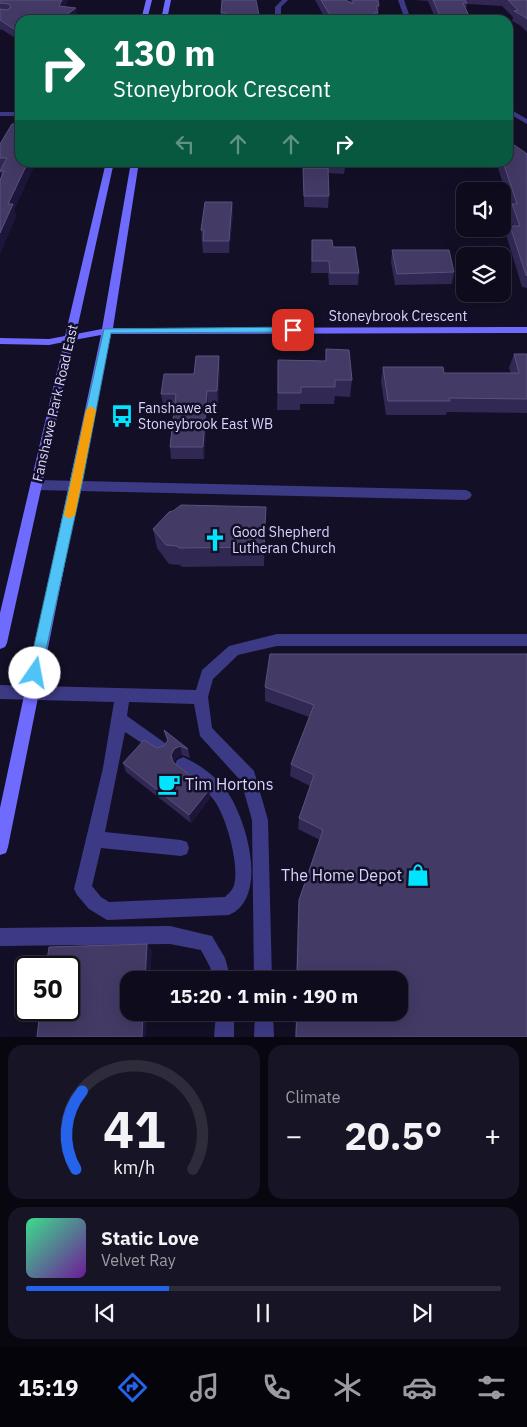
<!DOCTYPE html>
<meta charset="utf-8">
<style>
:root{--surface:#0e0b1c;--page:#171425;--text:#f1f3f6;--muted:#9b9ba3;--line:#2e2b3b;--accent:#2563eb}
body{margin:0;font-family:"IBM Plex Sans",sans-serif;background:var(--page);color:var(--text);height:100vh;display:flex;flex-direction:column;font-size:19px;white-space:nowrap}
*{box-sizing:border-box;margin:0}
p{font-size:16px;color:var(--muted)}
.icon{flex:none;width:28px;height:28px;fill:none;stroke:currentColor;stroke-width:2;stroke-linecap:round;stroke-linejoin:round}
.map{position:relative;height:1037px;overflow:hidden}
.sheet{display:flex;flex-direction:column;gap:8px;padding:8px;background:#08060f;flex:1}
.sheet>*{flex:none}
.hud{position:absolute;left:15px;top:15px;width:498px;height:152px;border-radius:15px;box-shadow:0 5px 20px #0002,0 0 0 1px var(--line);background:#0b6e4f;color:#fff;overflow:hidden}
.fabs{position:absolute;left:456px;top:182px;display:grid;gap:10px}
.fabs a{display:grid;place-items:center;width:55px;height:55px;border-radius:10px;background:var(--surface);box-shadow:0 5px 20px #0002,0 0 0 1px var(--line);font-size:25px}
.speed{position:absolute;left:15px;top:956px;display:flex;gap:10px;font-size:25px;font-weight:700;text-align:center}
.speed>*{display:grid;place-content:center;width:65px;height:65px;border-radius:50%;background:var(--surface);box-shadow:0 5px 20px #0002,0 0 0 1px var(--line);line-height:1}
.speed .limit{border:2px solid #111;border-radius:8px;background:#fff;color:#111}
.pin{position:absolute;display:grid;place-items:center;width:42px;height:42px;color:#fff;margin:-21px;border-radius:10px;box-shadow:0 2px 8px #0006}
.me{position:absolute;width:55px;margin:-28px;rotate:12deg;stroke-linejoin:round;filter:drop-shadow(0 0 4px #0008)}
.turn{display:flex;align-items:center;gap:18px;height:105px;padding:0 15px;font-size:22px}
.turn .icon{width:65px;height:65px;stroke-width:2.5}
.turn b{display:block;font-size:35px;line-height:42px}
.lanes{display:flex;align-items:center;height:48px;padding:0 15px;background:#0003;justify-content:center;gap:25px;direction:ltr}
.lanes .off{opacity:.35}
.big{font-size:38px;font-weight:700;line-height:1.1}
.sheet .tile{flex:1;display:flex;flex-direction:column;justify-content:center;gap:8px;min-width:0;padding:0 18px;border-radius:15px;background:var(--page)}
.sheet .dial{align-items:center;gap:0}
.dial svg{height:130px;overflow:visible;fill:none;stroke:var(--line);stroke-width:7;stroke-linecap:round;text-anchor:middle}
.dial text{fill:var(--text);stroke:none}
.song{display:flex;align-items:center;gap:15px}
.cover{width:60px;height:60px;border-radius:8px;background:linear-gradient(135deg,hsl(150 70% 55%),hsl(280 70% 35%))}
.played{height:5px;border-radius:2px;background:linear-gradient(90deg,var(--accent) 30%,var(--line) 30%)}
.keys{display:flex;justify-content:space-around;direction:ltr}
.heat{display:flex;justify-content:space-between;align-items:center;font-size:28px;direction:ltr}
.sheet .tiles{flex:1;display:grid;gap:8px;grid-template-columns:1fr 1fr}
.tile:last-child{grid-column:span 2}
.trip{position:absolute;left:120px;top:971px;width:288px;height:50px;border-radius:15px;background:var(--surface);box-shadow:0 5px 20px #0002,0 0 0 1px var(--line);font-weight:700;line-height:50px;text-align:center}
.dock{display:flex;height:80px;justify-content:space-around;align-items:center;background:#06040b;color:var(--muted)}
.dock .icon{width:35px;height:35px}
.dock .on{color:var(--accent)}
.dock b{font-size:22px;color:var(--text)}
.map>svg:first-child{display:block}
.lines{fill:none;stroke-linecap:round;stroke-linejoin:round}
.lane{fill:#3d3a85;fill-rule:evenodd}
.street{fill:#3d3a85;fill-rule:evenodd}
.secondary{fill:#6f6bff;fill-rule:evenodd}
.wall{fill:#312854}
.shaded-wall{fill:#1d163a}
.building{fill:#433a66;stroke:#5a527e}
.route{fill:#4fc3f7;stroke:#337fa1}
.slow{fill:#f59e0b}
.labels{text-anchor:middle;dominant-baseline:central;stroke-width:5;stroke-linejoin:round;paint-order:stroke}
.street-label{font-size:14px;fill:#d9d4ff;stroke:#130f26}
.poi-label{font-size:14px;fill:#d9d4ff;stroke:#130f26;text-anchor:start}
.near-poi-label{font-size:16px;fill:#d9d4ff;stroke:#130f26;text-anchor:start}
</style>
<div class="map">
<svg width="527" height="1037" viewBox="0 0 527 1037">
<rect width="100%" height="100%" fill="#130f26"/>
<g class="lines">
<g class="lane">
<path d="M282,0H288L281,7V20H275V7Z"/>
<path d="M36,480L466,490L470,492L472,495L470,498L466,500L36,490L32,488L30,485L32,482Z"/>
<path d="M277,634H527V646H277L238,655L213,679L208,697L212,728L254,771L268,820L272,980H254L252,820L241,781L200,736L194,704L129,702L127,716L165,743L168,748L165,753L160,755L125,732L105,832L181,840L187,842L189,848L187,854L181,856L101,848L92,886L101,897L109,902L225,897C228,894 233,890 234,885C240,865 226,816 214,800C204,787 190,779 177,770L175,765L177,760L183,757C197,763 214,775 223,786C245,812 271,897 229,915L107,920L89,909L77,895L74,889L103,768L114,702L0,699V685L196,690L202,670L229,646Z"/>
<path d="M170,926L212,936L225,958L231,980H213L210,967L201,950L170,944L0,946V928Z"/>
<path d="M216,1012H234V1037H214Z"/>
<path d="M255,1012H273L274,1037H254Z"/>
</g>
<g class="street">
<path d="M398,0H404L411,20H405Z"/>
<path d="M508,108L527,119V124L508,113Z"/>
<rect x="0" y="112" width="20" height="4"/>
</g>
<g class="secondary">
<path d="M146,0H152L147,20H141Z"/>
<path d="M165,0H171L167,20H161Z"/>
<path d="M106,162H114L76,334L102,329L131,162H139L113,328L527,327V333L111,334L8,847L6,853L0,855V808L101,335L74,340L7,643L5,647L0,649V613L64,342L49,345L0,344V338L49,339L65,336Z"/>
</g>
</g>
<g class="wall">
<path d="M0,0H68L65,6L78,18L20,20V41L1,29L0,31Z"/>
<path d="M222,0L260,20H221Z"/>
<path d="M315,0H346L351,2L350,0H378L379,6L377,17L383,20H326Z"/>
<path d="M414,0H527V32L521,26L512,21L513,17L502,6L467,4L466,9L471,20H436L428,1Z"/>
<path d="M0,144L20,162H36L14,209L16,216L0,253V180L2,177L0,171L1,169H0Z"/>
<path d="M527,156V288L522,287L507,238L510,226H513L509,215L511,208L496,162H508Z"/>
<path d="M312,162H346L344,174L328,173L329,196L328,208L304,207L303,168H311Z"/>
<path d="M232,202L233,214L229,253H203L201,230Z"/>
<path d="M312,240L333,247L359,273L358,285H329L328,273H311Z"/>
<path d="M392,250L454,272L452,284L395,285L391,262Z"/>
<path d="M326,349L352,380L350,397L335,396L334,404H300V410H277L278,360L325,361Z"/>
<path d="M514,354H527V413L447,412L446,415H386L381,381L383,367L444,373H511L509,368Z"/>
<path d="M220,368L218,403H208L204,459H171L170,447L174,405H163L161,394L194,374Z"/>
<path d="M265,527L264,566L182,567L180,565L169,564L157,548L153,529Z"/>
<path d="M527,654V1037H295L296,1012H399V980H296L298,909L299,900L320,840L298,829L299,818L310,786L290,776L291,764L309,717L265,701V687Z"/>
<path d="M164,730L188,749L190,758L182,755L176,758L174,763L209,790L210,798L191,823L126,772L123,763L157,748L164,746L167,741Z"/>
</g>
<g class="shaded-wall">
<path d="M62,0H68L61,15L59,6Z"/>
<path d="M76,8L78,18L74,20H59Z"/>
<path d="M28,162H36L14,209L16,216L0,253V233L8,204Z"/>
<path d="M232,202L233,214L229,253V241Z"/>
<path d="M219,356L220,368L218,403L217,391Z"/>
<path d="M207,391L208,403L204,459L203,447Z"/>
<path d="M180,746L182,755L176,758L173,764L171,755L174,749Z"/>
<path d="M209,790L210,798L191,823L189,815Z"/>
<path d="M147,944L152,951L150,980H145Z"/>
<path d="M143,1012H148L146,1037H142Z"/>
</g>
<g class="building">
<path d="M0,0H62L59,6L76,8L59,20H20V33L0,20V9L7,10L11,7L9,4L0,3Z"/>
<path d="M222,0H256L260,20H225V13H221Z"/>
<path d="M321,0H346L353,4V0H378L379,6H376L378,13H374L375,15L383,20H333Z"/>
<path d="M433,0H465L467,3H463L471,20H442Z"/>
<path d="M508,0H527V19L523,16L514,11L518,10Z"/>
<path d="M12,124H20V162H28L8,204H13L0,233V180L4,171H0L7,158H0V144Z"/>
<path d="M508,141L526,153L527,156V276L526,275L510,226H520L512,204H517L503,162H508Z"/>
<path d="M325,162H345V164Z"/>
<path d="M303,168H328L329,196H304Z"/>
<path d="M205,202H232L229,241H203L204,230H201Z"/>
<path d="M312,240H332L333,247H355L359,273H330L329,261H312Z"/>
<path d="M392,250H449L454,272L397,274Z"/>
<path d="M326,349L349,350L352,380H335V387H301V393H278V360L326,361Z"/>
<path d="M514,354H527V399L449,398L450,401H388L383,367H443L444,373H519Z"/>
<path d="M196,356H219L217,391H207L203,447H170L176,394H161L164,374H194Z"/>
<path d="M181,505L266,507L264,547L179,548L177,546L166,545L153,529L169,512L173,511Z"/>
<path d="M270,654H527V1037H296L297,1012H399V980H297L299,900L323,830L299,818L314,775L291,764L314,705L265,687Z"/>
<path d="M164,730L188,749L180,746L174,749L171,755L173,762L209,790L189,815L123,763L144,740L157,748L164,746L168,740Z"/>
<path d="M147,944L145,980H129V1012H143L142,1037H37L40,1010H69V968H46L49,947Z"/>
</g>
<path class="route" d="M293,327H296V332L111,333L82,484L41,673L39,677L35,679L30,677L28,673L104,329Z"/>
<path class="slow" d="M91,406L96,410L75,515L69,519L64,515L86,410Z"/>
<defs>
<symbol id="bus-bare" viewBox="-9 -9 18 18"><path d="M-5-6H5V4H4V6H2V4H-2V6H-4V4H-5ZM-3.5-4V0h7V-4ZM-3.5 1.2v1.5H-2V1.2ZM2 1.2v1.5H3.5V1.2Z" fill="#00e5ff" stroke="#130f26" stroke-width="2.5" paint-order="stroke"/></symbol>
<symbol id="church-bare" viewBox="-9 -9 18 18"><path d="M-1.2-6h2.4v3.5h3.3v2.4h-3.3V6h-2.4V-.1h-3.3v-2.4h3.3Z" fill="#00e5ff" stroke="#130f26" stroke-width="2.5" paint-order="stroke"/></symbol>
<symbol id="cafe-bare" viewBox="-9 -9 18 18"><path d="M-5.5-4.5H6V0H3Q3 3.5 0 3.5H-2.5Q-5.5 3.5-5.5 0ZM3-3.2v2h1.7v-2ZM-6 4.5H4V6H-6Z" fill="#00e5ff" stroke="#130f26" stroke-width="2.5" paint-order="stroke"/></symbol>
<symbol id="shop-bare" viewBox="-9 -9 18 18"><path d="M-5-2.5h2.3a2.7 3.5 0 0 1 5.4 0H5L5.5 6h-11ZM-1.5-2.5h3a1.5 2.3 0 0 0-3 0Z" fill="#00e5ff" stroke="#130f26" stroke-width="2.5" paint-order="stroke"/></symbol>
</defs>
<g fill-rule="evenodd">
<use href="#bus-bare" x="106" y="400" width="32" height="32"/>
<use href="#church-bare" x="199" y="524" width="32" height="32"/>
<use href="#cafe-bare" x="153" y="768" width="32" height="32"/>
<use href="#shop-bare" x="402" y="859" width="32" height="32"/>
</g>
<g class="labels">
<g class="street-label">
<text x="398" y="316">Stoneybrook Crescent</text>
<text transform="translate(55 403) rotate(-77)">Fanshawe Park Road East</text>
</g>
<g class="poi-label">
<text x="138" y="408">Fanshawe at<tspan x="138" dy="16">Stoneybrook East WB</tspan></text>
<text x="232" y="532">Good Shepherd<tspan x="232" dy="16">Lutheran Church</tspan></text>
</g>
<g class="near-poi-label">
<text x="185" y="784">Tim Hortons</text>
<text x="402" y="875" text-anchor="end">The Home Depot</text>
</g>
</g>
</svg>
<div class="fabs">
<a><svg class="icon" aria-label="sound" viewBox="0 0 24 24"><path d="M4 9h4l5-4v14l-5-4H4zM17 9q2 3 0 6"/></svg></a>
<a><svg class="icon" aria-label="layers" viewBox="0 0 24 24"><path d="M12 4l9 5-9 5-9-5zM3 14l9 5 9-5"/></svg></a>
</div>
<div class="speed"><div class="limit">50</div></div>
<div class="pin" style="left:293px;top:330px;background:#d93025"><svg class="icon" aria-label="arrive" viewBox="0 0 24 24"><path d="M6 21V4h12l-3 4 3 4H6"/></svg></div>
<svg class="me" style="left:35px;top:673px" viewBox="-20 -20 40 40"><circle r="19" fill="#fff"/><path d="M0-13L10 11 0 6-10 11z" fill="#4fc3f7"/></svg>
<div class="trip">15:20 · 1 min · 190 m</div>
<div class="hud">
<div class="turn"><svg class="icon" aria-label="right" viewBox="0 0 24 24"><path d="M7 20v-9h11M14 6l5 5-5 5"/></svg><div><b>130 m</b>Stoneybrook Crescent</div></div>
<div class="lanes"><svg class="icon off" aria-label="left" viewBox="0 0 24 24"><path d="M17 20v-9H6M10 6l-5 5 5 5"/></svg><svg class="icon off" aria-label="ahead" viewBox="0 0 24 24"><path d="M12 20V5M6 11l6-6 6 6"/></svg><svg class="icon off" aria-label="ahead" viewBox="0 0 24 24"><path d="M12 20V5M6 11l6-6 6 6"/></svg><svg class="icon" aria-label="right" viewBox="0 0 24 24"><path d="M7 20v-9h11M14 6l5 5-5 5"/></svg></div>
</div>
</div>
<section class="sheet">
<div class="tiles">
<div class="tile dial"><svg viewBox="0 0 100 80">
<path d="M14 69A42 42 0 1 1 86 69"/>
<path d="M14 69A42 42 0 0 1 18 21" stroke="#2563eb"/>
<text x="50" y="56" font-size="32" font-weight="700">41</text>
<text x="50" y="72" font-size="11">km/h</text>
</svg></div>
<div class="tile"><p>Climate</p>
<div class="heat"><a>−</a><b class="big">20.5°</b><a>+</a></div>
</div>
<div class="tile">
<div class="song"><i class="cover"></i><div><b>Static Love</b><p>Velvet Ray</p></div></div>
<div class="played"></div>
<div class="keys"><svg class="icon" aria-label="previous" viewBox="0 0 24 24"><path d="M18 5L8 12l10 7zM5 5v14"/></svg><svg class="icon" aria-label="pause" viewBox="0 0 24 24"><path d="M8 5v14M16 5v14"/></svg><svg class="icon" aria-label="next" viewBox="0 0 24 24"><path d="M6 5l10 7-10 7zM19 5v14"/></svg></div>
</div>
</div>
</section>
<nav class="dock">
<b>15:19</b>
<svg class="icon on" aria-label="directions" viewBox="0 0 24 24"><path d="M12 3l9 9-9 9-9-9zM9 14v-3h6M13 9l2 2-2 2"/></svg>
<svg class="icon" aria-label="music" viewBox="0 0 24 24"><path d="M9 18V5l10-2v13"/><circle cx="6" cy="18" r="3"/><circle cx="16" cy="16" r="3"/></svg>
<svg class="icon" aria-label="phone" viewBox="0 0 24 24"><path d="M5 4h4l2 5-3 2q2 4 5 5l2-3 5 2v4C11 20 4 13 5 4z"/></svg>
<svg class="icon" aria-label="climate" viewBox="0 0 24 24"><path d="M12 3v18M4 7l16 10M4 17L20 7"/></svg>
<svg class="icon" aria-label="car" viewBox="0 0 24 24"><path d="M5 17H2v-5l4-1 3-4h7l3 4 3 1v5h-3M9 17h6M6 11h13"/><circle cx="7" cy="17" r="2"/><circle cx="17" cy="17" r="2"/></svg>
<svg class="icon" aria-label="filters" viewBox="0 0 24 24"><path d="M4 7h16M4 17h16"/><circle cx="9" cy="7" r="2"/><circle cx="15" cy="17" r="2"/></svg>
</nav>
